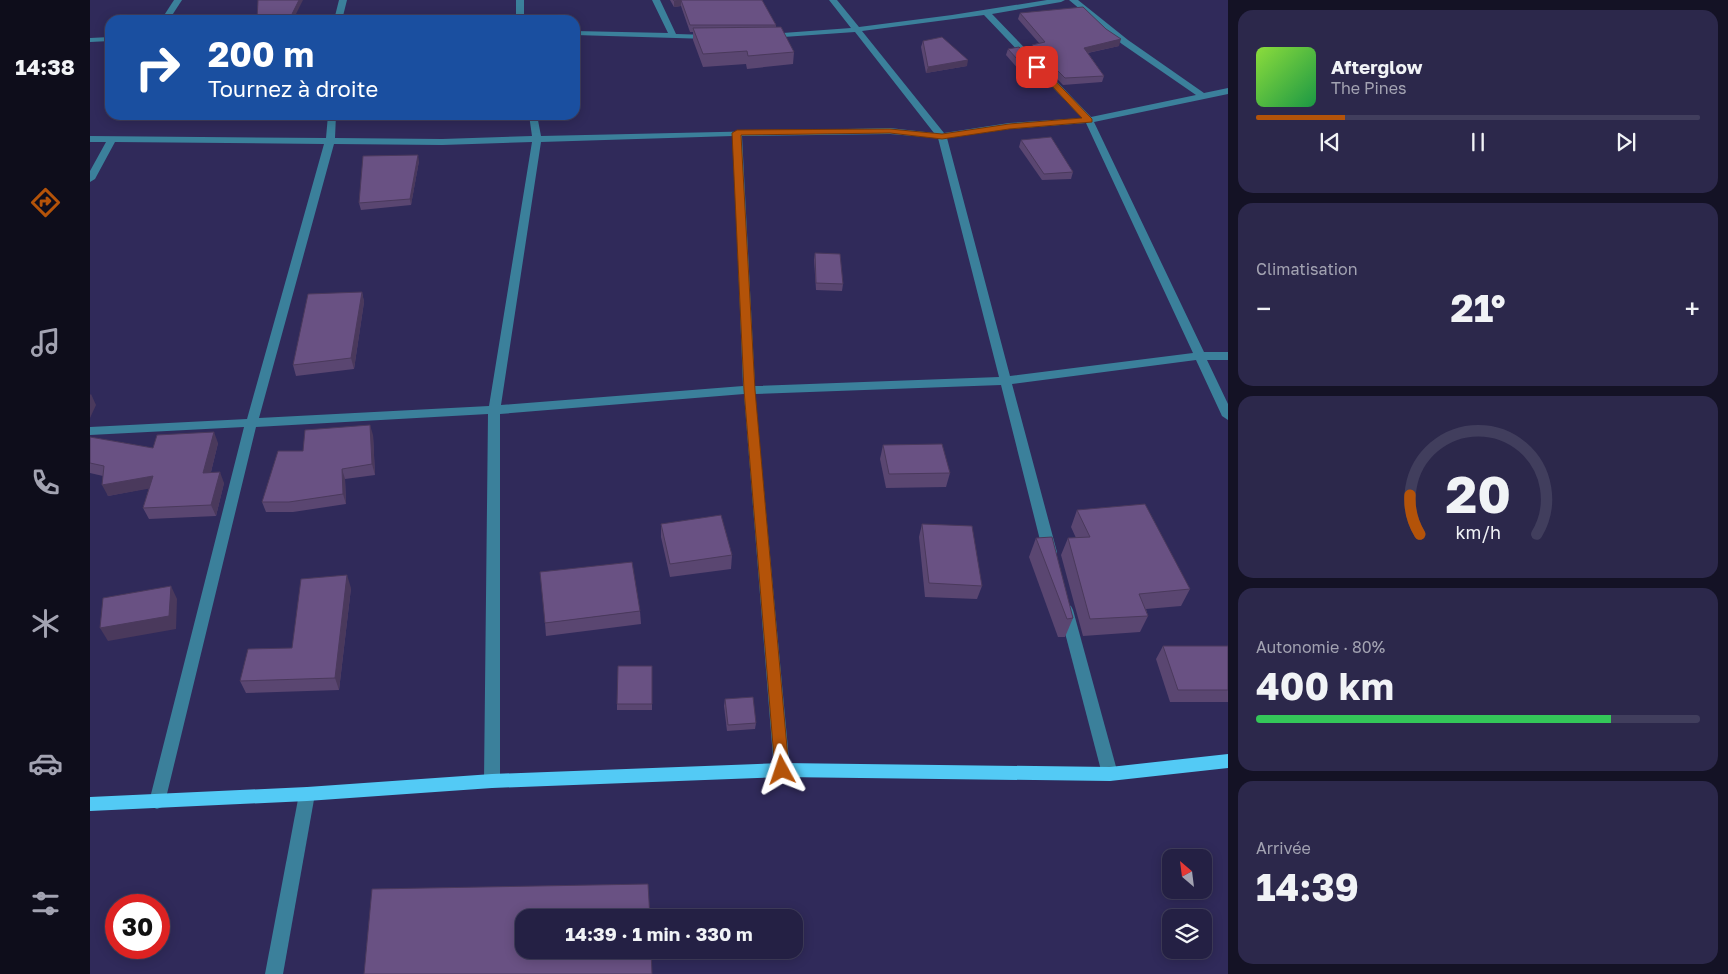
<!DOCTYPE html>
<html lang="fr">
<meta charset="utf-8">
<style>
:root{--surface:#242044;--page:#2c284b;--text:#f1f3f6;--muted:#a3a3b2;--line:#413e5d;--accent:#b45309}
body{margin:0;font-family:"Golos Text",sans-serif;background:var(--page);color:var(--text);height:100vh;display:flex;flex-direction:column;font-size:19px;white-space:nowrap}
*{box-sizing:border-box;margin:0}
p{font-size:16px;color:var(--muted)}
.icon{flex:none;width:28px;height:28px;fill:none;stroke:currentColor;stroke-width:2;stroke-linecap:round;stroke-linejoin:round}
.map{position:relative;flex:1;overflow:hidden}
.details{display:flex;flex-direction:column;gap:10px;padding:10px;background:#141225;width:500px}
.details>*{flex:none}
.guide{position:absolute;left:15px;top:15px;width:475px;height:105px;border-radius:15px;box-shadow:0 2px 12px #0003,0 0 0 1px var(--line);background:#1a4fa0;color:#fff;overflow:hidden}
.needle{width:32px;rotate:332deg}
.fabs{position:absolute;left:1072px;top:849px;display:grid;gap:10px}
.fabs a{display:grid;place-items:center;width:50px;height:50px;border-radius:10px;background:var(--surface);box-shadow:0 2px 12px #0003,0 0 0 1px var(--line);font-size:25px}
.speed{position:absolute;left:15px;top:894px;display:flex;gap:10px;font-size:25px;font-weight:700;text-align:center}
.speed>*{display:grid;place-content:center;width:65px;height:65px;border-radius:50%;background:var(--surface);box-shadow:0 2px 12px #0003,0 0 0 1px var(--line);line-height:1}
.speed .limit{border:8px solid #d22;background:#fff;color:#111}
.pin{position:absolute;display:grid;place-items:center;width:42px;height:42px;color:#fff;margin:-21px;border-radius:10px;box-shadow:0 2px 8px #0006}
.me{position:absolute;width:55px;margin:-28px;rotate:355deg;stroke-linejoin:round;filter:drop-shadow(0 0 4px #0008)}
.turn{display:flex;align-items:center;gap:18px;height:105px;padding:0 20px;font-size:22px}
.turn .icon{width:65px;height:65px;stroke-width:2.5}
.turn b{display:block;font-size:35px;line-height:42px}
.big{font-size:38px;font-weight:700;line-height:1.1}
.details .widget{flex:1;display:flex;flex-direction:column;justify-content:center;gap:8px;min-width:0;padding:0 18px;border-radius:15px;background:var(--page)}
.details .dial{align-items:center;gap:0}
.dial svg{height:130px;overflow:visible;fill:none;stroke:var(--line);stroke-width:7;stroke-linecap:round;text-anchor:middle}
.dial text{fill:var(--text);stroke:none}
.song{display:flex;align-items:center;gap:15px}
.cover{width:60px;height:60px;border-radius:8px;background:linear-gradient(135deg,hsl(90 70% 55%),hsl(140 70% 35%))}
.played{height:5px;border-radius:2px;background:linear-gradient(90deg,var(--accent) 20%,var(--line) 20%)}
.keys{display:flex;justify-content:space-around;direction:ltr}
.heat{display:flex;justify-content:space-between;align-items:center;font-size:28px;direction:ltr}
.charge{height:8px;border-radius:4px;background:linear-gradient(90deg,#34c759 80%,var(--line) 0)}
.trip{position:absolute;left:425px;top:909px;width:288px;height:50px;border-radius:15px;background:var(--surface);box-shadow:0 2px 12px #0003,0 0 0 1px var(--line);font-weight:700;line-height:50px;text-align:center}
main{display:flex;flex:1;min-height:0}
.menu{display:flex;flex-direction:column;width:90px;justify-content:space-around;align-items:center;background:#0e0d1b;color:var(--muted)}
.menu .icon{width:35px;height:35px}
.menu .current{color:var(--accent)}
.menu b{font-size:22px;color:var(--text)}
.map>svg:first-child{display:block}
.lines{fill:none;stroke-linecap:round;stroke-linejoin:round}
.minor{fill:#3b809b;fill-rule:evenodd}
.major{fill:#53caf5;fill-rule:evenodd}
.wall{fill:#5a4671}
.shaded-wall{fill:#4a395c}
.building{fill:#695183;stroke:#4a395c}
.route{fill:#b45309;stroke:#753606}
</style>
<main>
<nav class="menu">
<b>14:38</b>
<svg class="icon current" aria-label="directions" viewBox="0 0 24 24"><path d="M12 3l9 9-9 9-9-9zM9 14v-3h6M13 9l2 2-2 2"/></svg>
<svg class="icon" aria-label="music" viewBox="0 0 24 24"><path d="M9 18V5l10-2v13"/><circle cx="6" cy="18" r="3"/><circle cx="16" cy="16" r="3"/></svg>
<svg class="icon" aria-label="phone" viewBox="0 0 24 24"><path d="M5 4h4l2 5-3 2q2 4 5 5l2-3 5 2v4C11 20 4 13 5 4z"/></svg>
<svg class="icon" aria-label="climate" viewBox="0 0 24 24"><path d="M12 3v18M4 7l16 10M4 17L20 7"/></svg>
<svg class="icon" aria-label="car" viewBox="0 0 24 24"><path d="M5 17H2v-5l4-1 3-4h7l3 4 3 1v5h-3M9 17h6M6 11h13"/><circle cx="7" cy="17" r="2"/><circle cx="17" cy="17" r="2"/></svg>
<svg class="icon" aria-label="filters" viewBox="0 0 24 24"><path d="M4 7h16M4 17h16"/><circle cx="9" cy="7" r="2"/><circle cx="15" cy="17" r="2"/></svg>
</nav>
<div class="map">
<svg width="1138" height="974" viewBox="0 0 1138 974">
<rect width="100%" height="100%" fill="#302a5a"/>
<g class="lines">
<g class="minor">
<path d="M84,0H92L79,20H71Z"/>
<path d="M249,0H257L252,20H244Z"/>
<rect x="426" y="0" width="8" height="20"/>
<path d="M562,0H570L586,34L619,35L623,37L619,39L485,35V31L578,33Z"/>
<path d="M739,0H747L769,27L862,15L957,0H975L971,2L902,14L1001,117L1106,95L1032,44L979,0H988L1038,40L1114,93L1138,88V94L1004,122L1114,352H1138V360H1117L1138,404V420L1132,416L1106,360L922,384L967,552L965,556H955L953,552L911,385L665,394L700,770L697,775L692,777L687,775L684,770L654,394L410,414V781L407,786L402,788L397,786L394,781L398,414L166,427L75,802L72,807L67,809L62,807L59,802L154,427L0,435V427L157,419L234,144L25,142L5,179L0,182V171L16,142H0V136L236,138L238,115H246L245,138L352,139L442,136L439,115H447L451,136L800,128L844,133L765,32L679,38L675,36L679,34L761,28ZM894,15L992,118L919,123L854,133L772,31ZM996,123L1103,353L920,376L857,138L919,129ZM800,134L848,138L909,377L665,386L652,136ZM643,136L653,386L411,405L451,142ZM442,142L399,406L169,418L244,144L352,145Z"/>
<path d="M20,37V41L0,42V38Z"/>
<path d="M976,604L981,606L983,610L1028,774L1025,779L1020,781L1015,779L1012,774L969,610L971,606Z"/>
<path d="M217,787L222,789L225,794L193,974H175L209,794L212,789Z"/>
</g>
<path class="major" d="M1138,754V768L1020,781L692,777L402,788L217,801L0,811V797L217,787L402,774L692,763L1020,767Z"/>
</g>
<g class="wall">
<path d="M580,0H672L686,25V27L704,52L703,64L657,69L656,64L613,67L603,40V32H600L591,6L584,7Z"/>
<path d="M930,13L1029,46L998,53L1014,76L1012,82L973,85L940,51L942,45L949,43L928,19Z"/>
<path d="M833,41L877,66L836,73L831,47Z"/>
<path d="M918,49L961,79L959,86L944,87L916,55Z"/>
<path d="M931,140L983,172L981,179L952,180L929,147Z"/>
<path d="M329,161L321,205L271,210L269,203Z"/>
<path d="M725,253L753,284L752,291L726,290L724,260Z"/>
<path d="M272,292L274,302L264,369L206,376L203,365Z"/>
<path d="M283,435L285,475L255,479L256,504L203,512H176L172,502L213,451Z"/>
<path d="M0,437L63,448L128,443L121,472L134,483L126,516L59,519L53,508L59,488L18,496L13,476L0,473Z"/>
<path d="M793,445L860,473L856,487L796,488L790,459Z"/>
<path d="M987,510L1100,589L1091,606L1056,609L1058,616L1050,632L993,636L971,555L978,538H986L981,527Z"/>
<path d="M571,524L642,555L641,569L580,577L571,537Z"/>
<path d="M832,524L892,586L887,599L835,597L829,537Z"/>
<path d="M946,538L983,618L975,637H968L939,557Z"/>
<path d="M261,588L249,690L156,693L150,681L202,648Z"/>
<path d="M550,611L551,624L456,636L455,623Z"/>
<path d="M1073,646H1138V702H1080L1066,659Z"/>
<path d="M562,666V710H527V704Z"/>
<path d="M635,699L666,723L665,729L637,731L634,706Z"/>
</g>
<g class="shaded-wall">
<path d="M209,0H213L203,20H199Z"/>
<path d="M591,0V6L584,7V1Z"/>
<path d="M1031,39L1029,46L992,54L994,48Z"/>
<path d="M878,60L877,66L836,73L838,67Z"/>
<path d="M328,155L329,161L321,205L320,199Z"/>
<path d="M272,292L274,302L264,369L261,358Z"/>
<path d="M1,394L6,405L0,418V395Z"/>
<path d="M280,425L283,435L285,475L282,464Z"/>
<path d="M124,432L128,443L118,484L113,473Z"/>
<path d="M252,469L255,479L256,504L253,494Z"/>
<path d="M130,472L134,483L126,516L121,505Z"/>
<path d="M63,476L68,487L18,496L12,485Z"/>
<path d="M257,575L261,588L249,690L245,678Z"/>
<path d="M81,586L87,599L86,629L18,641L10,628Z"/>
</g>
<g class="building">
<path d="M168,0H209L199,20H167Z"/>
<path d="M583,0H672L686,25H600L591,0L584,1Z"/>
<path d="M993,7L1016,29L1031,39L994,48L1014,76L975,78L942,45L955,42L930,13Z"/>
<path d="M691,27L704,52L658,56L657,51L613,54L603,28Z"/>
<path d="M852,37L878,60L838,67L833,41Z"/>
<path d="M929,47L961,79L946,80L918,49Z"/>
<path d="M961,137L983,172L954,174L931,140Z"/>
<path d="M328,155L320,199L269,203L273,156Z"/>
<path d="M725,253L750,254L753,284L726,283Z"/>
<path d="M272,292L261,358L203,365L218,294Z"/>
<path d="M280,425L282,464L252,469L253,494L199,502H172L188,451H213L215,430Z"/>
<path d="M124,432L113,473L130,472L121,505L53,508L63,476L12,485L14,466L0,463V437L63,448L67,435Z"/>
<path d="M852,444L860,473L799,474L793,445Z"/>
<path d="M1055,504L1100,589L1049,594L1058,616L1000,619L978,538L1000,537L987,510Z"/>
<path d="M631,515L642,555L580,564L571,524Z"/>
<path d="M832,524L882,526L892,586L839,583Z"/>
<path d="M962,537L983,618L977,619L946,538Z"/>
<path d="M542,562L550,611L455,623L450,572Z"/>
<path d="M257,575L245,678L150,681L158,649L202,648L211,579Z"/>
<path d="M81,586L79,616L10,628L13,598Z"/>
<path d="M1073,646H1138V690H1088Z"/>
<path d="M528,666H562V704H527Z"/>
<path d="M663,697L666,723L638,725L635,699Z"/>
<path d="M558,884L560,918H434V950H561L562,974H274L282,889Z"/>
</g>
<path class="route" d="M945,65H950L1002,119V122L919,129L852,139L800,133L651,135L665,390L699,770L697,774L692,776L687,774L685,770L654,390L642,133L647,130L800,129L852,134L919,124L992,118L945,68Z"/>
</svg>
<div class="fabs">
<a><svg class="needle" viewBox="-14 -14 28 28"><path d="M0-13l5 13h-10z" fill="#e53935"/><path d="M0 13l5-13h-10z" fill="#a3a3b2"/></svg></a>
<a><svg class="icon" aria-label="layers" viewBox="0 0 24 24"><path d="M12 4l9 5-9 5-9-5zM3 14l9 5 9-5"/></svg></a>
</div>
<div class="speed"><div class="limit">30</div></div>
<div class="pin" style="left:947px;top:67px;background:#d93025"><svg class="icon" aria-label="arrive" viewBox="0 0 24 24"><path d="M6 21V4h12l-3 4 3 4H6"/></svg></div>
<svg class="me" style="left:692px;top:770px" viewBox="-20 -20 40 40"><path d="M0-17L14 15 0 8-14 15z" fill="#b45309" stroke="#fff" stroke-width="4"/></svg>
<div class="trip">14:39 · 1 min · 330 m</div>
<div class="guide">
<div class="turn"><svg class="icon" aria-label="right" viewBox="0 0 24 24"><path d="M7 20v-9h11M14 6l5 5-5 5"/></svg><div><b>200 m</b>Tournez à droite</div></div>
</div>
</div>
<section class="details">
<div class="widget">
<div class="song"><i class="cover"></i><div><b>Afterglow</b><p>The Pines</p></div></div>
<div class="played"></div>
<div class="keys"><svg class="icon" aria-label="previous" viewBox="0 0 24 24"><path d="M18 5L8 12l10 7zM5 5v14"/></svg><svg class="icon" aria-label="pause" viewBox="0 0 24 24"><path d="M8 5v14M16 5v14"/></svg><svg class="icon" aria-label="next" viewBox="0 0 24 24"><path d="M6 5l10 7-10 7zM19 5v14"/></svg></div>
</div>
<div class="widget"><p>Climatisation</p>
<div class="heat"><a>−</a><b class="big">21°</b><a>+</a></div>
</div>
<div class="widget dial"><svg viewBox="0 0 100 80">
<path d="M14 69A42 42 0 1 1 86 69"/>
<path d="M14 69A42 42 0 0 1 8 45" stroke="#b45309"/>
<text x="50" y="56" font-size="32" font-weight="700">20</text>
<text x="50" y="72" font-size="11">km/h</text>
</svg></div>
<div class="widget"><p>Autonomie · 80%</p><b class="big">400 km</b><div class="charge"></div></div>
<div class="widget"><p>Arrivée</p><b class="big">14:39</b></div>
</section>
</main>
